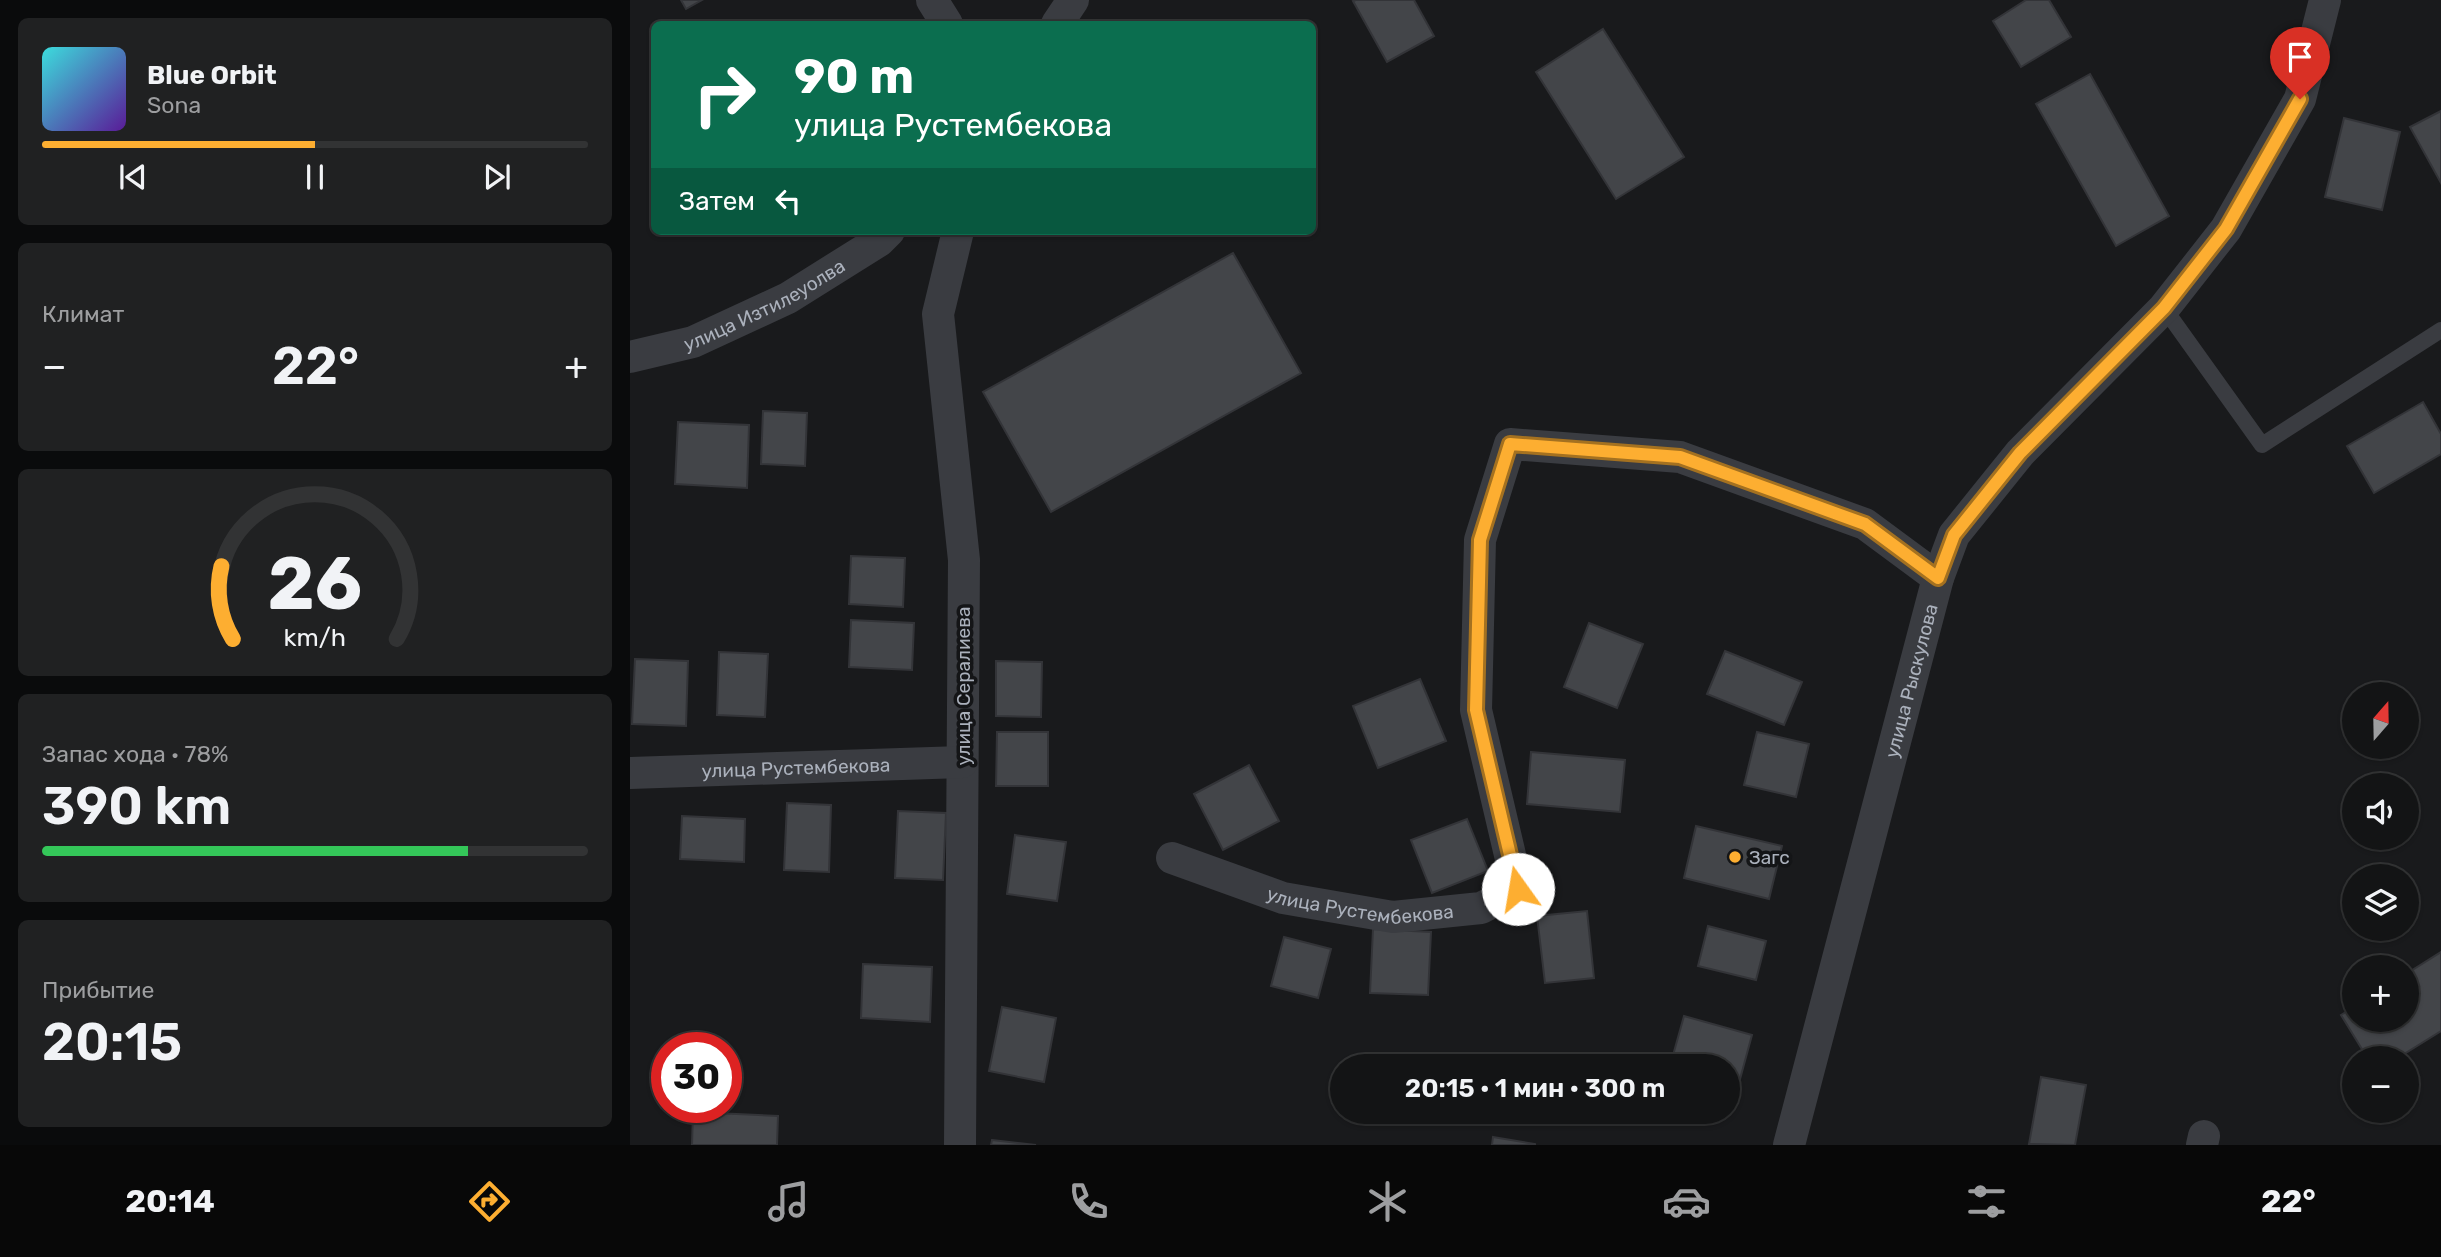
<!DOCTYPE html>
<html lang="ru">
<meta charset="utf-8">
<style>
:root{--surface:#131415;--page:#202122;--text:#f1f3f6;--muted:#9d9ea0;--line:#323334;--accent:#fdae31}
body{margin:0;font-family:Rubik,sans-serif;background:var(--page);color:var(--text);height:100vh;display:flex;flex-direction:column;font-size:26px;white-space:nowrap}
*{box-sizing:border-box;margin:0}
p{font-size:23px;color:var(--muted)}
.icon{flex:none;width:38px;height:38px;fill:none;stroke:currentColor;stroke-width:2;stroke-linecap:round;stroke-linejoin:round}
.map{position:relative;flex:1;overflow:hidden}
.sheet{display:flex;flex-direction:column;gap:18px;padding:18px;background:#0a0b0c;width:630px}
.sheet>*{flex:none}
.hud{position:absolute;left:21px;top:21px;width:665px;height:214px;border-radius:10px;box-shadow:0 2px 5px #0004,0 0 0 2px var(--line);background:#0b6e4f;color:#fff;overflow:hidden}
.needle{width:46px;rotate:20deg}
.fabs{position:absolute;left:1712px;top:682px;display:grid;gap:14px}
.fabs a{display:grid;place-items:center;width:77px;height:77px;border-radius:50%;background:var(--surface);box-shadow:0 2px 5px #0004,0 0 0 2px var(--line);font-size:35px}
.speed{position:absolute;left:21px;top:1032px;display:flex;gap:14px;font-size:35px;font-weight:700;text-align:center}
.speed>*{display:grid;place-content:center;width:91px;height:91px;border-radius:50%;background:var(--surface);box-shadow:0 2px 5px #0004,0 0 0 2px var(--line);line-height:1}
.speed .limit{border:10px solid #d22;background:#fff;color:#111}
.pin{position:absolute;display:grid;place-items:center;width:60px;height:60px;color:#fff;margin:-72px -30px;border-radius:50% 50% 50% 0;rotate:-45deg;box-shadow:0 0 7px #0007}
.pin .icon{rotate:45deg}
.me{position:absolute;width:77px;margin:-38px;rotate:347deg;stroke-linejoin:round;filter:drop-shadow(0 0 5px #0008)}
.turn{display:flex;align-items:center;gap:24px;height:147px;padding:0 28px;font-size:32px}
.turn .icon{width:91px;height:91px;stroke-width:2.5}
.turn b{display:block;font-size:49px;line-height:60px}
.then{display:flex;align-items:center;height:66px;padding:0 28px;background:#0003;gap:14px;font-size:26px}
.big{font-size:52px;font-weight:600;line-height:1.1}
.sheet .widget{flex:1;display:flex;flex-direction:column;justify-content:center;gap:10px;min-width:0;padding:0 24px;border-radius:10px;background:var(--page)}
.sheet .dial{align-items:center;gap:0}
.dial svg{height:182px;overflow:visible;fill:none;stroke:var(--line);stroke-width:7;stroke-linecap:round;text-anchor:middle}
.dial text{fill:var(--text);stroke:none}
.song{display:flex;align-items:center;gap:21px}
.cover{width:84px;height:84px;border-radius:10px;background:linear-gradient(135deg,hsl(180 70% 55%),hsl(270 70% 35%))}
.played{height:7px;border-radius:4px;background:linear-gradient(90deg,var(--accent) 50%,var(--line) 50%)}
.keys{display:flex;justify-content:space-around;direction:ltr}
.heat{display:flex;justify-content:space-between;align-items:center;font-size:38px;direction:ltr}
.charge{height:10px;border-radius:5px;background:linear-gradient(90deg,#34c759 78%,var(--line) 0)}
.trip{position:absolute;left:700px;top:1054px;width:410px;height:70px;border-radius:35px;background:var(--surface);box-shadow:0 2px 5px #0004,0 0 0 2px var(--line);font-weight:600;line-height:70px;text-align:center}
.menu{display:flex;height:112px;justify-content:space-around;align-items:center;background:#080808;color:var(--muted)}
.menu .icon{width:49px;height:49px}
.menu .current{color:var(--accent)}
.menu b{font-size:32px;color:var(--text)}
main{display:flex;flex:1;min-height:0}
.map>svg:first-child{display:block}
.building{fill:#434549;stroke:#333438;stroke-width:2}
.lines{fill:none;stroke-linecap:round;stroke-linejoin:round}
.service{stroke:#3a3c41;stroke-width:16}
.minor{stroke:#3a3c41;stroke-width:32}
.route-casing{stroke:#a47120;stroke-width:18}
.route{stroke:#fdae31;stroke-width:12}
.poi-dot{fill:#fdae31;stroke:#141517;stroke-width:2.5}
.labels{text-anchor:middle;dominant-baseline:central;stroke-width:7;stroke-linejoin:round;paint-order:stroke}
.street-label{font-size:19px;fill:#abb1bc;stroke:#141517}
.poi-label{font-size:19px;fill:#abb1bc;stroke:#141517;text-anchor:start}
</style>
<main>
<section class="sheet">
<div class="widget">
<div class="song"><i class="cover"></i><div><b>Blue Orbit</b><p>Sona</p></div></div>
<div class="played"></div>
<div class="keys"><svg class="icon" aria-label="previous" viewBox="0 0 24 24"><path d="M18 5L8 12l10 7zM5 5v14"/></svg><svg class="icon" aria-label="pause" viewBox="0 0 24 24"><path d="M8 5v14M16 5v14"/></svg><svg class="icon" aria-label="next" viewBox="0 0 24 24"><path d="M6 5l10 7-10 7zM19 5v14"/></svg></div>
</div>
<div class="widget"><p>Климат</p>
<div class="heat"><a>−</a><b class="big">22°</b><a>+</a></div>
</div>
<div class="widget dial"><svg viewBox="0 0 100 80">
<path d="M14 69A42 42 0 1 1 86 69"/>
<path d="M14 69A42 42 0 0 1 9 37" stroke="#fdae31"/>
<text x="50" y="56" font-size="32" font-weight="700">26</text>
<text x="50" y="72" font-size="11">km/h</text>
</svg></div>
<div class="widget"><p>Запас хода · 78%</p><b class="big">390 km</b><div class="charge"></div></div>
<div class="widget"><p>Прибытие</p><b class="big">20:15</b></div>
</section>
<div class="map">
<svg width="1811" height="1145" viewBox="0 0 1811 1145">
<rect width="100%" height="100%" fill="#191a1c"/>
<g class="building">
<path d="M51,0H72L56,9Z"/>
<path d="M726,0H784L804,36L757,62L723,1Z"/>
<path d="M1396,0H1419L1441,37L1391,67L1363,21Z"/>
<path d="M973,29L1054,157L986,199L906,72Z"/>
<path d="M1460,74L1539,216L1486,246L1406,104Z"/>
<path d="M1811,111V183L1780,127Z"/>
<path d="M1714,118L1770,132L1752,210L1695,197Z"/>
<path d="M603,253L671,373L421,512L353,392Z"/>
<path d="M1793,402L1811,434V454L1744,493L1717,446Z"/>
<path d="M133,411L177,413L175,466L131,464Z"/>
<path d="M48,422L119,425L117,488L45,484Z"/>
<path d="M221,556L275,558L273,607L219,604Z"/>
<path d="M221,620L284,623L282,670L219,667Z"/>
<path d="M959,623L1013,644L987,708L934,687Z"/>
<path d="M1095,651L1172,682L1154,725L1077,694Z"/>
<path d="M89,652L138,654L135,717L87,715Z"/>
<path d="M5,659L58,661L56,726L2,724Z"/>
<path d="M366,661L412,662L411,717L366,716Z"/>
<path d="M790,679L816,741L748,768L723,706Z"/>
<path d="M367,732H418V786H366Z"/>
<path d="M1127,732L1179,744L1166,797L1114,785Z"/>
<path d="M901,752L995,760L990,812L897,804Z"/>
<path d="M619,765L649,821L593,850L564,794Z"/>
<path d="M157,803L201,805L199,872L154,870Z"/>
<path d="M268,811L316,813L313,880L265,878Z"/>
<path d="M52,816L115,819L114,862L50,859Z"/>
<path d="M837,819L858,871L802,893L781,840Z"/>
<path d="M1066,826L1152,846L1139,899L1054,878Z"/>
<path d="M385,835L436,842L427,901L377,894Z"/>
<path d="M957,911L964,978L915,983L907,916Z"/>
<path d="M1078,926L1136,941L1126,980L1068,966Z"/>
<path d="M743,929L801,932L798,995L740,993Z"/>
<path d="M654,937L701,949L688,998L641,986Z"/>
<path d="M1811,952V1031L1766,1059H1738L1711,1015L1724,1007V1020H1776V974Z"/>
<path d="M233,964L302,967L300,1022L231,1018Z"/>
<path d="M372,1007L426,1018L414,1082L359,1071Z"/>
<path d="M1054,1016L1122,1035L1103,1105L1097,1103V1066H1040Z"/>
<path d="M1411,1077L1456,1085L1445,1145L1399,1144Z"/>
<path d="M63,1112L148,1116L147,1145H62Z"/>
<path d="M863,1137L905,1144V1145H862Z"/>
<path d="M362,1140L406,1145H361Z"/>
</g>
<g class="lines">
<path class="service" d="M1534,308L1632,445L1811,330"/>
<g class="minor">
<path d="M302,0L317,24"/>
<path d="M427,24L443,0"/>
<path d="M328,231L308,314L334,560L330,1145"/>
<path id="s1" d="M0,357L63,342L158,298L249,241L259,231"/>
<path id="s2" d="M0,773L332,762"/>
<path id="s3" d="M542,858L653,898L763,917L851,908L888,889L846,710L850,540L880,444L1050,457L1235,524L1308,578"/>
<path id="s4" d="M1159,1145L1308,578L1324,535L1390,453L1534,308L1596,229L1670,99L1695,0"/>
<path d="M1572,1145L1574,1136"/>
</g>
</g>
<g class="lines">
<defs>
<path id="route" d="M888,889L846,710L850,540L880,444L1050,457L1235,524L1308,578L1324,535L1390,453L1534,308L1596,229L1670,99"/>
</defs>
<use href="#route" class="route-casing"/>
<use href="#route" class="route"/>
</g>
<circle class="poi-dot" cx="1105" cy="857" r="7"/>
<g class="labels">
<g class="street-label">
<text stroke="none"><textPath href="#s1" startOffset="145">улица Изтилеуолва</textPath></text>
<text stroke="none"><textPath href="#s4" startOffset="480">улица Рыскулова</textPath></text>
<text transform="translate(333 686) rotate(-90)">улица Сералиева</text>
<text stroke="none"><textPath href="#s2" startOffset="166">улица Рустембекова</textPath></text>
<text stroke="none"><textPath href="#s3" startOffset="196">улица Рустембекова</textPath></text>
</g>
<g class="poi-label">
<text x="1119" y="857">Загс</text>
</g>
</g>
</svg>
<div class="fabs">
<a><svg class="needle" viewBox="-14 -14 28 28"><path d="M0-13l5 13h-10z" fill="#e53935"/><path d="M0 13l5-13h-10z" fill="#9d9ea0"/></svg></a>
<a><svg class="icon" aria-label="sound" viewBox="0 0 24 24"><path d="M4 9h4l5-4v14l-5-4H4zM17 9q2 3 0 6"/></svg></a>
<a><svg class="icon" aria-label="layers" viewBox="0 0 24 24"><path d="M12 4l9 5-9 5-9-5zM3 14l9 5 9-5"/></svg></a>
<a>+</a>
<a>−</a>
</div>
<div class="speed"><div class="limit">30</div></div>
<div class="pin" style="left:1670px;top:99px;background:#d93025"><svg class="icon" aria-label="arrive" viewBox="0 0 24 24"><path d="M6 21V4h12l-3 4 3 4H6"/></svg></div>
<svg class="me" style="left:888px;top:889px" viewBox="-20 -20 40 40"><circle r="19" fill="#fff"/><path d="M0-13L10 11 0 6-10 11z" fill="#fdae31"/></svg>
<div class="trip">20:15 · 1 мин · 300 m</div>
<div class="hud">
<div class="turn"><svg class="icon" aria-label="right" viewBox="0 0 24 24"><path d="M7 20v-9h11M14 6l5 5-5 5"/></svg><div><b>90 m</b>улица Рустембекова</div></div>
<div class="then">Затем<svg class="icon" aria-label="left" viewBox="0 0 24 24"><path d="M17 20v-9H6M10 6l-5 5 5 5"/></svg></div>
</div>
</div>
</main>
<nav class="menu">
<b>20:14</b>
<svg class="icon current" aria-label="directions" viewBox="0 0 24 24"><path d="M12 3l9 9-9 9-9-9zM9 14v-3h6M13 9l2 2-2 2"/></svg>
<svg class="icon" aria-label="music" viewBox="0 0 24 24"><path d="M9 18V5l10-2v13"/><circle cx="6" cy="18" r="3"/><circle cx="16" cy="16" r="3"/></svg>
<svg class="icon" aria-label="phone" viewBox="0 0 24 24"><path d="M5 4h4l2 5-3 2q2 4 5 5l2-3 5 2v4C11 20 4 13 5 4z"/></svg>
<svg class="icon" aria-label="climate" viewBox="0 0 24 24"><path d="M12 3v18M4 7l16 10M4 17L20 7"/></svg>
<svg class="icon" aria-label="car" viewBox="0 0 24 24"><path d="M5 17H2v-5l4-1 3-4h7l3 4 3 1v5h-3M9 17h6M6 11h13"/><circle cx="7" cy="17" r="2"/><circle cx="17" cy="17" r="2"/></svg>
<svg class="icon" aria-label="filters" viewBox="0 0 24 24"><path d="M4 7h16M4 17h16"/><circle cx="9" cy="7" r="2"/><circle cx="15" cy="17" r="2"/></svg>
<b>22°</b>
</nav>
